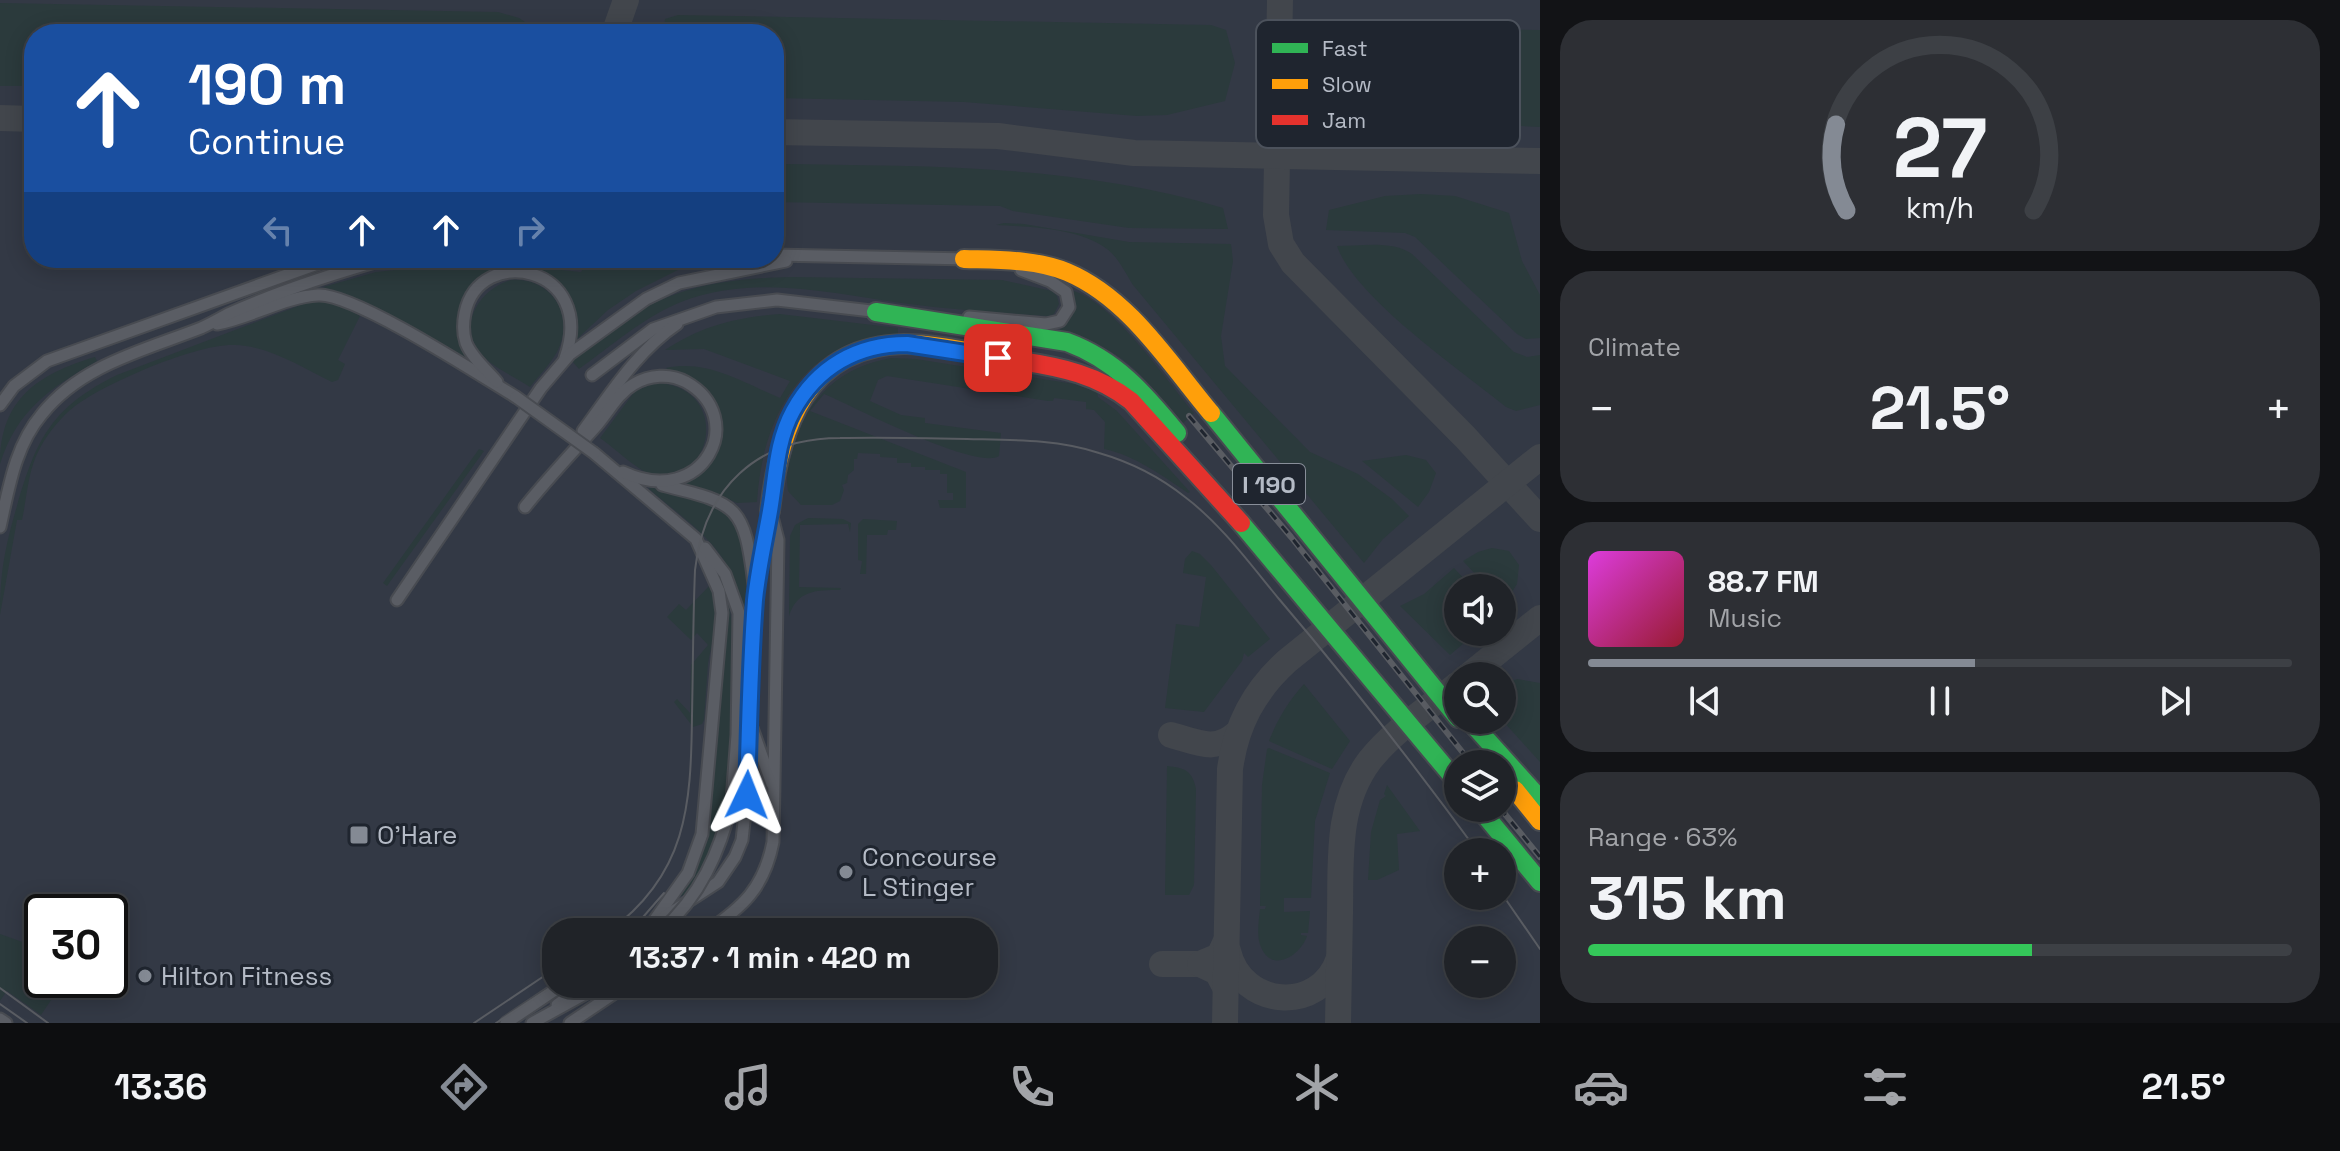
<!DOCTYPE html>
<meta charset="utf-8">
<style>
:root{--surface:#202328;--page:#2d2f34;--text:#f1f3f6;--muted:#a2a4a8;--line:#3d4045;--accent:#848a94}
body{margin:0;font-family:"Space Grotesk",sans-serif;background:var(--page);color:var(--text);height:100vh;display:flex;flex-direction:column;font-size:30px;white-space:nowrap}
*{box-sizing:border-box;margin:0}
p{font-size:26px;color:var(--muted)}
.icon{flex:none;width:44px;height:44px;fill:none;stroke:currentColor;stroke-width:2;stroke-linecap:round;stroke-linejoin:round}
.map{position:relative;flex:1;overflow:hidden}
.panel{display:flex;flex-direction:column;gap:20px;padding:20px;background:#121316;width:800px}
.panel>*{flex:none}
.guide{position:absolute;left:24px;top:24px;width:760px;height:244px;border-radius:32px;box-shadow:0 4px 20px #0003,0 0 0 2px var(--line);background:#1a4fa0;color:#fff;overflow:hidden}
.tools{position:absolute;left:1444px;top:574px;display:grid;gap:16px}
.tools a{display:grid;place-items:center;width:72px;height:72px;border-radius:50%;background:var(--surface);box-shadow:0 4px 20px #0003,0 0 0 2px var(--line);font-size:40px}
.speed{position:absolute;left:24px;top:894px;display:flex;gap:16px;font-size:40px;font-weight:700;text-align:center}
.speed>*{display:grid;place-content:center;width:104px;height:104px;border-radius:50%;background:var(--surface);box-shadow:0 4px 20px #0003,0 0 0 2px var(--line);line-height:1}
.speed .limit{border:4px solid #111;border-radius:12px;background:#fff;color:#111}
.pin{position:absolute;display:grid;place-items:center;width:68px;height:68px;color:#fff;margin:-34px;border-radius:16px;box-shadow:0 4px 12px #0006}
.me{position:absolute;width:88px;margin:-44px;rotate:2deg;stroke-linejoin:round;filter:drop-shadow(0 0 6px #0008)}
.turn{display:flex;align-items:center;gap:28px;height:168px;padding:0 32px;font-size:36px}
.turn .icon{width:104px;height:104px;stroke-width:2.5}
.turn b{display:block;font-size:56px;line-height:68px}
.lanes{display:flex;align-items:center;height:76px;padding:0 32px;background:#0003;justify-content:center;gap:40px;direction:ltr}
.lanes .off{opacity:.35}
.big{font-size:60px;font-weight:600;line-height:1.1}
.panel .tile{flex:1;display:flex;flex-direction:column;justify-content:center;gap:12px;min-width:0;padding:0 28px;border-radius:32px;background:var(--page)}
.panel .dial{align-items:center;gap:0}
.dial svg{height:208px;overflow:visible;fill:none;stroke:var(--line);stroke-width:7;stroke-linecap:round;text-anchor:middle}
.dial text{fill:var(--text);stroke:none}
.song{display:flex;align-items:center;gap:24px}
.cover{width:96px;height:96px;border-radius:12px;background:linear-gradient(135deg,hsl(300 70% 55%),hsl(350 70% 35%))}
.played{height:8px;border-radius:4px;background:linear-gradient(90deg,var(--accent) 55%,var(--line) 55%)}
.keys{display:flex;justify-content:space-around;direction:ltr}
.heat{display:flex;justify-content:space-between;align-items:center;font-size:44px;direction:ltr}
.charge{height:12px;border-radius:6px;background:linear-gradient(90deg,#34c759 63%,var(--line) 0)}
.trip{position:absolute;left:542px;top:918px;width:456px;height:80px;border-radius:32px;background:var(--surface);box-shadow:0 4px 20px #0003,0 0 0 2px var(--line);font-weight:600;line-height:80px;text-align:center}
.dock{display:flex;height:128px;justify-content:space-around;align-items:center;background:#0d0e10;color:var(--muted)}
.dock .icon{width:56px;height:56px}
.dock .active{color:var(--accent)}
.dock b{font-size:36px;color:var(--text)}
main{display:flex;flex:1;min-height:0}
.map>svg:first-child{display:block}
.airport{fill:#333945;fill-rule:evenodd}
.green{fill:#2b3a3c}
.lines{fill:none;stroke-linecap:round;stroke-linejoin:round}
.taxiway{stroke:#42464c;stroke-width:26}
.street-casing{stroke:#484b51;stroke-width:15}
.fast-casing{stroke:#474b51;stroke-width:22}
.slow-casing{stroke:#474b51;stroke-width:22}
.jam-casing{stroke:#474b51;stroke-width:22}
.street{stroke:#5a5d64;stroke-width:11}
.fast{stroke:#30b455;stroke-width:18}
.slow{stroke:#ff9f0a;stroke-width:18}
.jam{stroke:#e5322d;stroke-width:18}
.tram{stroke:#595c62;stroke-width:2}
.rail-casing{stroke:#595c62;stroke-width:6}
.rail{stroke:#1f252f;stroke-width:3;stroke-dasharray:9;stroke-linecap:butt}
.street-bridge-casing{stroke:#484b51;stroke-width:15;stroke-linecap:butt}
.street-bridge{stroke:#5a5d64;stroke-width:11}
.route-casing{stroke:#114b97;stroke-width:20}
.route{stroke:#1a73e8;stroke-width:14}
.poi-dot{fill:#848a94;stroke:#1f252f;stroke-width:3}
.labels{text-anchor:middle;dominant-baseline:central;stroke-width:6;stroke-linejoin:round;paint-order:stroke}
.shield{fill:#1f252f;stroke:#888e99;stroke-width:2}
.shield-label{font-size:24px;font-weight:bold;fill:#b5bbc6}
.poi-label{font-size:26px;fill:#b5bbc6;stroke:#1f252f;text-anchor:start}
.key{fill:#1f252f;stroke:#4c525c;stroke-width:2}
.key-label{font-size:22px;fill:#b5bbc6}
</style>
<main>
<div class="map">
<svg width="1540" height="1023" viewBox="0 0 1540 1023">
<rect width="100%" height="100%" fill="#2a2f36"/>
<path class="airport" d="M0,0H1540V1023H0ZM34,34H774V258H34ZM1458,588H1502V632H1458ZM1458,676H1502V720H1458ZM1458,764H1502V808H1458ZM1458,852H1502V896H1458ZM42,912H110V980H42ZM556,932H984V984H556ZM1458,940H1502V984H1458Z"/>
<g class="green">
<path d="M0,3L498,12L519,18L543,34H34V86H0Z"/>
<path d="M678,15L1211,25L1226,30L1235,63L1225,101L1167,115L1137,116L964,102L774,98V34H663L665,19Z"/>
<path d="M1317,27L1540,30V127L1388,119L1333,102L1317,48Z"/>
<path d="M774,164C925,166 1077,164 1223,208L1228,229L1129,228L1013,211L1000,206L774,202Z"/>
<path d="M1421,194L1455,196L1509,213L1522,261L1540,295V338L1526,339L1517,334L1415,237L1405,233L1326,230L1329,210L1385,196Z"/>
<path d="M1004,223L1024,224L1129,242L1231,244L1233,261L1221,336L1225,366L1310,452L1358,474L1392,499L1409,516L1383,539L1364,563L1133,285C1126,274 1118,257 1107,249C1078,228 1031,227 996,225Z"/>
<path d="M1337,246C1360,246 1393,240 1412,254L1514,352L1527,357L1540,355V405L1516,411L1506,407C1461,370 1355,298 1337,246Z"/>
<path d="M443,265L496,267L495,271L478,282L461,343L468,359C421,331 374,303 323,287L376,272Z"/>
<path d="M584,267L679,269H680L636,291L608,310L576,340C578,308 567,288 541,272L542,268L581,272Z"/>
<path d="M791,277L1002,280L1052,291L1057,296L1059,304L1054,314L1048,316C1002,313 955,310 909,304C833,294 755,273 681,302C644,317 611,346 579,369L572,361C644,296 695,279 791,277Z"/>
<path d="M511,280C551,277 576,315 557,352C550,364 539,376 530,387C515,377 494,368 482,355C456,326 479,289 511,280Z"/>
<path d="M1074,291C1115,305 1165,378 1194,413L1182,424C1160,398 1138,365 1106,349C1092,341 1074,337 1059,331L1073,314Z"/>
<path d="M320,301L339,305L360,316L338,360L345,364L338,380L332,382C303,368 269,346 235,345C197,343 106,383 75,406C61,417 48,433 40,448C28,469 27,497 22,520H17L0,615C0,572 5,547 17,506C36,439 52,407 117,375L306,303Z"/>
<path d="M780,314L898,328V334C804,338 762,417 757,502L737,503L711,491L685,485C693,477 705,470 712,459C727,432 720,398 694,380C685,374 673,372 666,368C707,359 742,382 780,398L790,381L704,349L665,350C701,326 737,317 780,314Z"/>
<path d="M95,357L97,361C50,388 17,410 0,464C0,399 38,374 95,357Z"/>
<path d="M891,358L916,359L1074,384L1097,392L1098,397L1117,411L1190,492L1188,493C1163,476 1134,455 1104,449L1105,422L1094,410L1086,409V402L1054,398L1053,401H1048L887,376L878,380L870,401L901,415L925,418V423L1001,433L999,456C976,471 851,405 824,394L810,411L966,472V508H940L938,500H953V493H947V474H940V470H925V467H911V463H897V458L880,457V454L858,453L857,459H854V470L848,475L847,483L842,485L844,490L840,501L832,505H801L788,491C785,474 790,459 795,443C809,395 842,367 891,358Z"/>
<path d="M655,383C729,384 718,484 654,475C640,473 616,449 600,438L635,391Z"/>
<path d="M479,449L484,451L387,586L383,583Z"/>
<path d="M1406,455L1426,460L1436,473L1429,492L1418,507L1362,461Z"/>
<path d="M650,487L715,505L730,517L739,532L745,551L746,591L744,744H741C742,687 754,604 721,556C703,530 673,510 649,489Z"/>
<path d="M808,518L843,519L851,523L850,532L848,524L800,525L799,587L841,588L840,590C817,590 797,590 789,616L790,536L795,525Z"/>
<path d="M863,519L897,521L896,530H888L887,535H867L866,574H860L862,561L858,560V524Z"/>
<path d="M1492,548L1509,551L1519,565L1517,584L1504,605L1502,588H1488L1463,561L1478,552Z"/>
<path d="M1192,551L1200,554L1211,565L1270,639L1248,657L1244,653L1242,661L1204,712L1165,708L1176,624L1199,627L1206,577L1183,573L1185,559Z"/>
<path d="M1454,568L1473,588H1458V632H1470L1468,634L1470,638L1450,655L1400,606L1424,594Z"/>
<path d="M721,579L728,598L733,632L730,766L726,800L710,854L688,893L681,896L680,892L699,860L708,825L725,613Z"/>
<path d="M712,583L716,624L708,663L704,720L702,724L693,727L674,702L677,699L690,713L691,665L708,645L697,633L691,640L667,617L679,604L686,610Z"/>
<path d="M1517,679L1540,683V762L1502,720V685Z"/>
<path d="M1304,684L1350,741L1332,769L1269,741C1277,720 1289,700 1304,684Z"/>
<path d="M1269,748L1330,773L1315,821L1311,898H1284V912L1310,911L1308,933H1301V935L1307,936C1301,955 1272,974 1261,947C1256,936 1259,920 1260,909H1265L1266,906H1260L1262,785L1267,749Z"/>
<path d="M1167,766C1185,768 1192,770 1196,789L1194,885L1189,895H1165Z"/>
<path d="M1387,785L1420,831L1397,834L1399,870L1377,880H1368L1371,832L1380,800L1386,796L1384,794Z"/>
<path d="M0,934L42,949V980H82L75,988L64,981L41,1015L7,991L0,1001Z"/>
</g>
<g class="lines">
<g class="taxiway">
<path d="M1280,0L1276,215L1281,244L1293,263L1465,437L1540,519"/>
<path d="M614,34L626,0"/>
<path d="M0,118L34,119"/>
<path d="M774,132L998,136L1134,153L1540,161"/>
<path d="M1468,676L1540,618"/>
<path d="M1171,735C1197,742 1215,753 1237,733"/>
<path d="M1228,951C1241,1008 1320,1015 1339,958"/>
<path d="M1162,964H1200"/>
<path d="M1225,987L1217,972L1200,964L1219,956L1226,941"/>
<path d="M1225,1023L1230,769C1236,725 1254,691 1287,661L1540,457"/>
<path d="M1338,1023C1339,986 1339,950 1340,913C1341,860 1336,805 1370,760C1394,730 1429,708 1458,684"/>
</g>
<defs>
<g id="street">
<path d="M774,255L969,259"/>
<path d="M969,317L1046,324L1060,321L1069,307L1066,292L1050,281L1021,270"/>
<path d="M217,324C251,318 284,297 318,295C354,293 480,375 516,397"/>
<path d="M592,375L653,329L716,307L777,300L880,312"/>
<path d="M497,382C487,370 472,358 466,343C463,334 463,323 465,313C479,243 598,265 565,358"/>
<path d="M0,405L14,386L47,361L334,258"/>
<path d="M583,431C611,393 637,351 677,324"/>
<path d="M594,453L696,539L719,591L722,613L702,834L688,873L651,925"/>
<path d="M662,485C738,504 744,504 754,584"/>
<path d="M525,507C548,478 573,452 597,425C609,411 618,393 634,384C649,375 670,373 686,382C749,417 705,510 623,472"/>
<path d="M0,527C9,487 15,446 42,414C81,365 145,350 201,328C210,324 219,319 228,314C279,291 335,273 389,258"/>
<path d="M705,548L725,574L739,613L737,735L732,801"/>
<path d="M397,600L541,388L570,354L646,299L679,283L786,261"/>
<path d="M752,728L772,784"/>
<path d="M641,932L718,882L735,857L742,840L747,795L755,597C761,568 763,539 770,511"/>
<path d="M706,932C743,907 764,888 773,842L778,540L771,513"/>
<path d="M557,1005L585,984"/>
<path d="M0,1019L6,1023"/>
<path d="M506,1023L564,984"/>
<path d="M532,1023L603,984"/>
<path d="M570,1023L628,984"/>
</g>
<g id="fast">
<path d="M876,312L1067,342C1116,360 1145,394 1177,433"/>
<path d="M1211,413L1458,718"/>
<path d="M1241,523L1458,783"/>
<path d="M1469,720L1540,799"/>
<path d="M1479,808L1540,882"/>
</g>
<g id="slow">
<path d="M964,259C998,260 1035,259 1067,272C1129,298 1169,363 1211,413"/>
<path d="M770,511C779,428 806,346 904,344C943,344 982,355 1020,361"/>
<path d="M1515,790L1540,821"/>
</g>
<path id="jam" d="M1020,361C1061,367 1098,375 1131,401L1241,523"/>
</defs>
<use href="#street" class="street-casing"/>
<use href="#fast" class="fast-casing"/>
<use href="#slow" class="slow-casing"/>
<use href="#jam" class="jam-casing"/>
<use href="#street" class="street"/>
<use href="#fast" class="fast"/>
<use href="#slow" class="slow"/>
<use href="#jam" class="jam"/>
<g class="tram">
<path d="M1502,894L1540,949"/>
<path d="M608,932C687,875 691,806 692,716C693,667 693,618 695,570C704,488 757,438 840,438C882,437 925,438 967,439C1011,440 1057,439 1099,453C1130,462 1160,477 1185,497C1222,525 1250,564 1279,599C1349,681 1415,766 1478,852"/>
<path d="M630,932L664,893"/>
<path d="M0,988L48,1023"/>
<path d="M0,1004L27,1023"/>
<path d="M474,1023L556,968"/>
<path d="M496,1023L556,984"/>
</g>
<defs>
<g id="rail">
<path d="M1189,416L1291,537L1472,764"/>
<path d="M1500,808L1540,857"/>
</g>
</defs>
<use href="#rail" class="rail-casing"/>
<use href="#rail" class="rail"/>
<defs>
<g id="street-bridge">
<path d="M516,397L594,453"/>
<path d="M660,932C700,897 720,852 732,801"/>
</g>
</defs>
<use href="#street-bridge" class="street-bridge-casing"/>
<use href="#street-bridge" class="street-bridge"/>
</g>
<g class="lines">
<defs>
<path id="route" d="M747,795C749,730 750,665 755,600C758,570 765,540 770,511C776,477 776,442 793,411C817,367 857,344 907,344L998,358"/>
</defs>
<use href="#route" class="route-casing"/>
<use href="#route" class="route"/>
</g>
<g class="poi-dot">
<rect x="349" y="825" width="20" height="20" rx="4"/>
<circle cx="846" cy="872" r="8"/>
<circle cx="145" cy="976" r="8"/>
</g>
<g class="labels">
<rect class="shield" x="1233" y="464" width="72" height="40" rx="6"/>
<g class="shield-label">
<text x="1269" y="484">I 190</text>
</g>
<g class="poi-label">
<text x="377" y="835">O'Hare</text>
<text x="862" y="857">Concourse<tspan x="862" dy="30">L Stinger</tspan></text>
<text x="161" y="976">Hilton Fitness</text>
</g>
</g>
<rect x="1256" y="20" width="264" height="128" rx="12" class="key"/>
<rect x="1272" y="43" width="36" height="10" fill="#30b455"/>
<rect x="1272" y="79" width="36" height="10" fill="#ff9f0a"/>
<rect x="1272" y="115" width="36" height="10" fill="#e5322d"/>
<g class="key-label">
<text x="1322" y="56">Fast</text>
<text x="1322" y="92">Slow</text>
<text x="1322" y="128">Jam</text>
</g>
</svg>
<div class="tools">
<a><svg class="icon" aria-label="sound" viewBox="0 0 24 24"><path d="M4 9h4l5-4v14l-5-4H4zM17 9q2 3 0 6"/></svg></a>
<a><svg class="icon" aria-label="search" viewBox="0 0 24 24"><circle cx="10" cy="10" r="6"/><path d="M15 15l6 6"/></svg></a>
<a><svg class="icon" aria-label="layers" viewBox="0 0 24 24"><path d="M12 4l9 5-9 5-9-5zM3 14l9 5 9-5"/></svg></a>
<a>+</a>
<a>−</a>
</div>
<div class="speed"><div class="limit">30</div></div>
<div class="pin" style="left:998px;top:358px;background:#d93025"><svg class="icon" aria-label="arrive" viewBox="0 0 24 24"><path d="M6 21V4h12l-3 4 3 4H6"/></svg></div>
<svg class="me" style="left:747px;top:795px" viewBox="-20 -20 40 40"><path d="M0-17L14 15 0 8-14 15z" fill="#1a73e8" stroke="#fff" stroke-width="4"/></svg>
<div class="trip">13:37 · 1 min · 420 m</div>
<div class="guide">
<div class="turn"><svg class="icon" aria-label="ahead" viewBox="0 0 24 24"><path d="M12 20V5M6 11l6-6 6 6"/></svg><div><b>190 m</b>Continue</div></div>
<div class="lanes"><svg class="icon off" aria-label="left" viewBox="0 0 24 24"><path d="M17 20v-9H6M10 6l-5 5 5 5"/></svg><svg class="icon" aria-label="ahead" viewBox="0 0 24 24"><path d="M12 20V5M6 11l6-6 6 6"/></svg><svg class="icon" aria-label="ahead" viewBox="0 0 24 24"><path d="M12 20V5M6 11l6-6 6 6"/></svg><svg class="icon off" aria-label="right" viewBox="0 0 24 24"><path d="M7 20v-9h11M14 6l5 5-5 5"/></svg></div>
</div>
</div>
<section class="panel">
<div class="tile dial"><svg viewBox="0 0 100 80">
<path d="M14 69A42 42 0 1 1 86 69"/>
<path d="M14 69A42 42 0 0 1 10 36" stroke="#848a94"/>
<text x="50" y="56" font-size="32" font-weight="700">27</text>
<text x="50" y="72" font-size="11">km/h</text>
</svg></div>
<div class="tile"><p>Climate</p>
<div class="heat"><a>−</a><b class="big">21.5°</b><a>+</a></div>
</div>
<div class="tile">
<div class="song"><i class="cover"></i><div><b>88.7 FM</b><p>Music</p></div></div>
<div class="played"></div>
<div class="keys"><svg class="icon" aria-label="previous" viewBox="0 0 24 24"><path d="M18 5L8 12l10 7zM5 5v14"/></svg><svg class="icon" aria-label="pause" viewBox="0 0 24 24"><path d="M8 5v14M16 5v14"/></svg><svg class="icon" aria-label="next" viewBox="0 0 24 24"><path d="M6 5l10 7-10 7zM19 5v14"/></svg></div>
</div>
<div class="tile"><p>Range · 63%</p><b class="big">315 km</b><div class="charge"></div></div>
</section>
</main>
<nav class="dock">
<b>13:36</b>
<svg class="icon active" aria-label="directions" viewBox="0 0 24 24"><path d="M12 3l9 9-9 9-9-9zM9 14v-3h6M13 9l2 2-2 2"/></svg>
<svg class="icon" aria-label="music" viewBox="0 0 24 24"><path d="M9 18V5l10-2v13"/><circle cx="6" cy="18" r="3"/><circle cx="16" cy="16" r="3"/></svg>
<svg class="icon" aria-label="phone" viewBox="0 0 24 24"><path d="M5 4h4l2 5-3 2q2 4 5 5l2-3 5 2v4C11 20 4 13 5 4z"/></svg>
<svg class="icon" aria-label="climate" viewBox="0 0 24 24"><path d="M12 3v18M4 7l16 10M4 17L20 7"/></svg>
<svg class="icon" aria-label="car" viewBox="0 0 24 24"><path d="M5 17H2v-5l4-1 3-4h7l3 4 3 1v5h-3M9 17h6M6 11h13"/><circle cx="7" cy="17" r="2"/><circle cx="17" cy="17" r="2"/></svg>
<svg class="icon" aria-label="filters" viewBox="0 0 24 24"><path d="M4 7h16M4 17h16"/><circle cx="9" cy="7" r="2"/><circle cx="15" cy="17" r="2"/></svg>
<b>21.5°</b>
</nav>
